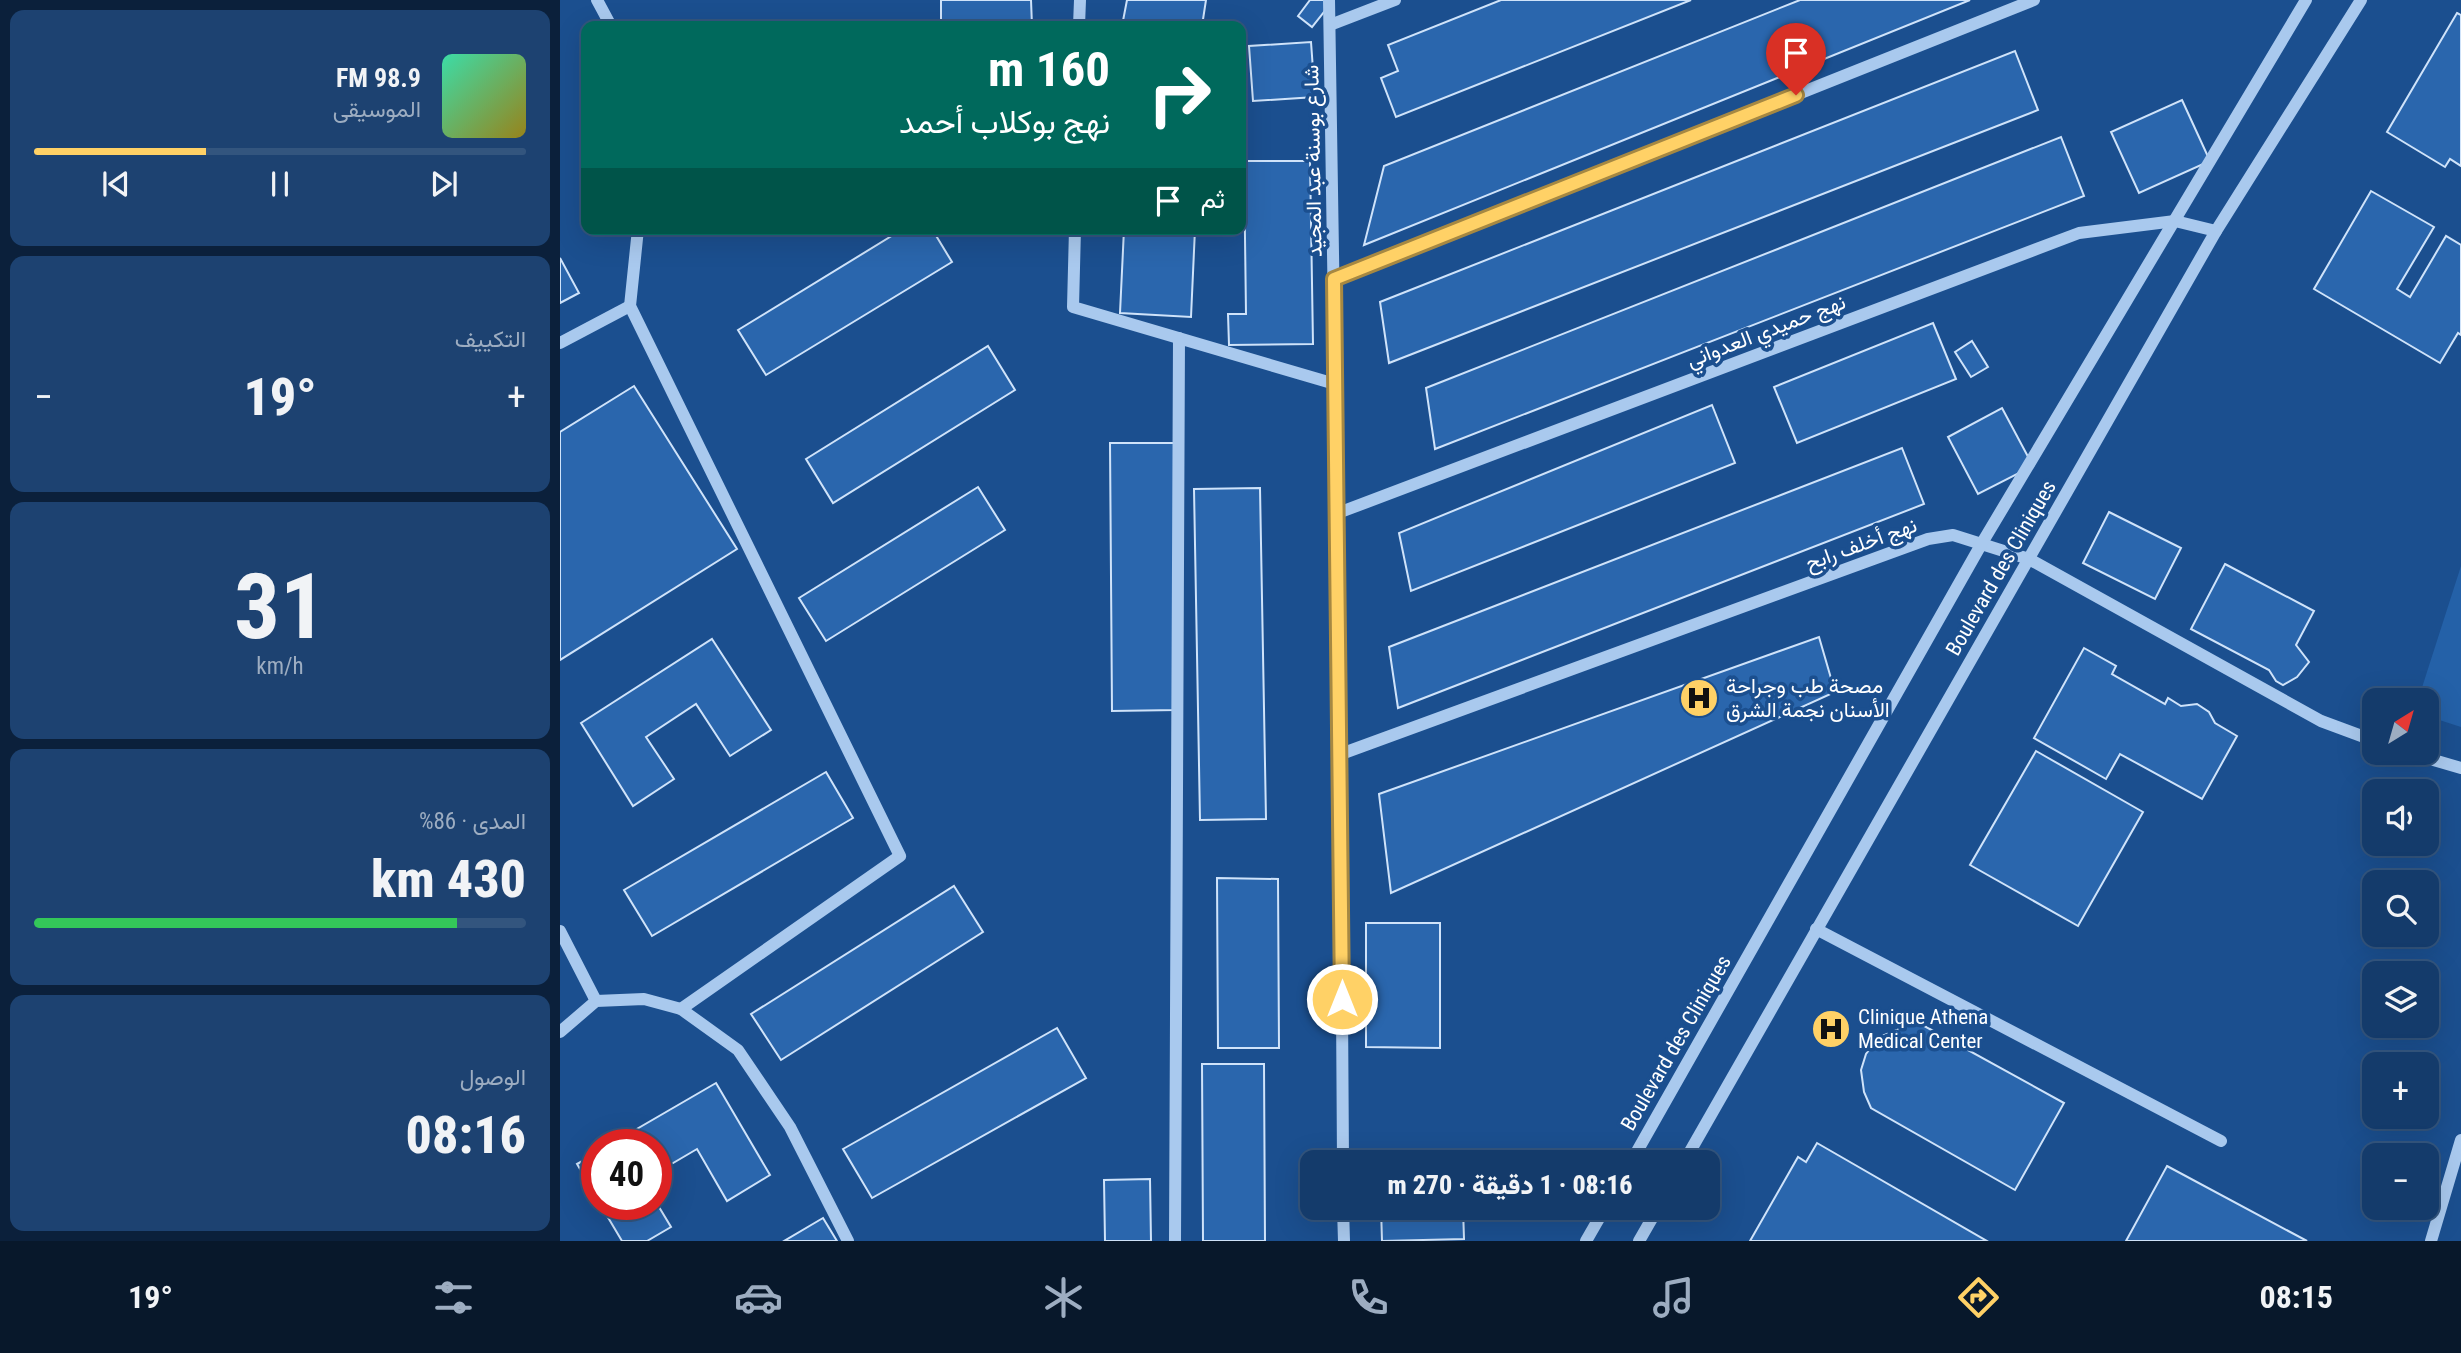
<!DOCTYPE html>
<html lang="ar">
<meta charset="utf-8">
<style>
:root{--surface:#143b6b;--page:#1d4271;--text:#f1f3f6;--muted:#9dadc1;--line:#33557e;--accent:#ffd166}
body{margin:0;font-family:"Roboto Condensed",Vazirmatn,sans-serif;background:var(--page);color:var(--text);direction:rtl;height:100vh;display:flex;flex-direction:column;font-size:26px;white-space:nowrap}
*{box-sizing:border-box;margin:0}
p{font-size:23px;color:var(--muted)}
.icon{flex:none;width:38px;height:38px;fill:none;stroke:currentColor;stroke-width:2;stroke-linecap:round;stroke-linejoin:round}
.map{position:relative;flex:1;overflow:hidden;direction:ltr}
.panel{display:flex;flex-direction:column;gap:10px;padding:10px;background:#0b203b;width:560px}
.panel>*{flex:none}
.banner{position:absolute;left:21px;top:21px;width:665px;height:214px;border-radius:14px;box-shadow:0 7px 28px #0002,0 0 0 2px var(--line);direction:rtl;background:#00695c;color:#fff;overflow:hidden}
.needle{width:46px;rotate:37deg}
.tools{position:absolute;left:1802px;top:688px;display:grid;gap:14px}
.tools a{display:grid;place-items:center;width:77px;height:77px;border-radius:14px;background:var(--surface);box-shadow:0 7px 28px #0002,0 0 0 2px var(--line);font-size:35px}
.speed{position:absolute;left:21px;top:1129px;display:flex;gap:14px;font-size:35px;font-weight:700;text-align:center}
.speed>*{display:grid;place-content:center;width:91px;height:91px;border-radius:50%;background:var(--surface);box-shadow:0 7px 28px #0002,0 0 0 2px var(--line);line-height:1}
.speed .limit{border:10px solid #d22;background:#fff;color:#111}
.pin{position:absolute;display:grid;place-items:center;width:60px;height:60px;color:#fff;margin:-72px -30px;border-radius:50% 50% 50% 0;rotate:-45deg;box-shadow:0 0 7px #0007}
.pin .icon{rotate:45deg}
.me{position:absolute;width:77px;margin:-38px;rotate:0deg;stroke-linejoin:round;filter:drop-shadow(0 0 5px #0008)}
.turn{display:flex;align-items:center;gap:24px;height:147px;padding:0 21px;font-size:32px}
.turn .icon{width:91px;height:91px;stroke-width:2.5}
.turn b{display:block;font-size:49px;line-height:60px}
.then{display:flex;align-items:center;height:66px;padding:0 21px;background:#0003;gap:14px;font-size:26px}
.big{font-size:52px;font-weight:800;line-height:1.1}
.panel .tile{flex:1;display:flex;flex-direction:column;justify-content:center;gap:10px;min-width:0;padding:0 24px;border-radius:14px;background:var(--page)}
.panel .dial{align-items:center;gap:0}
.dial b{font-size:91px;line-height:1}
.song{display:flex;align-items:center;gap:21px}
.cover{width:84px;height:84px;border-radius:10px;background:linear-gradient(135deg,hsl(160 70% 55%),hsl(50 70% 35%))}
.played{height:7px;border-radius:4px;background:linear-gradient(90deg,var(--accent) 35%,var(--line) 35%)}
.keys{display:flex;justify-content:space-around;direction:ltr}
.heat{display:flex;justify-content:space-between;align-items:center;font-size:38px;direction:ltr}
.charge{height:10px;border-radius:5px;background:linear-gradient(90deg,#34c759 86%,var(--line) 0)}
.trip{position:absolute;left:740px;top:1150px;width:420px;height:70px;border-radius:14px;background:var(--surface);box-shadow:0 7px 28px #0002,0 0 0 2px var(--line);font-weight:800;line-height:70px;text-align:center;direction:rtl}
.dock{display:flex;height:112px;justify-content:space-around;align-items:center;background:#08182b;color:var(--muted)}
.dock .icon{width:49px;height:49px}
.dock .selected{color:var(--accent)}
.dock b{font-size:32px;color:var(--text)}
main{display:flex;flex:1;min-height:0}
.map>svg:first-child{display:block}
.green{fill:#2461a8}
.building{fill:#2a66ad;stroke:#cfe3fa;stroke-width:2}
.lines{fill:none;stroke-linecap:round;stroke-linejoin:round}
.minor{stroke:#a9c9ee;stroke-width:12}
.route-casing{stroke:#a68842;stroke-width:18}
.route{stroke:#ffd166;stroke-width:12}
.labels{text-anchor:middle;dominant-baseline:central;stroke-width:7;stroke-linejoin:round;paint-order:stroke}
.street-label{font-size:21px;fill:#fff;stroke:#1b4f8f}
.poi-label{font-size:21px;fill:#fff;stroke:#1b4f8f;text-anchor:start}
</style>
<main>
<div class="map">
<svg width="1901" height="1241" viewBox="0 0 1901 1241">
<rect width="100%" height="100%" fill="#1b4f8f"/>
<path class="green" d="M1901,566V727L1867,716V700H1858Z"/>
<g class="building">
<path d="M381,0H471L472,26H381Z"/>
<path d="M567,0H646L642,26H562Z"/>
<path d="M750,0H768L771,3L752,27L738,16Z"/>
<path d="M941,0H1131L836,117L821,78L838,71L828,45Z"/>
<path d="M1240,0H1410L804,245L824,166Z"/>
<path d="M1897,13L1901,15V166L1890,159L1885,167L1827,132Z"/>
<path d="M751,42L755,97L693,101L689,46Z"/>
<path d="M1455,51L1478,110L829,363L820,302Z"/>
<path d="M1622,100L1650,161L1579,193L1551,132Z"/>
<path d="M1501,137L1524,196L875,449L866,388Z"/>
<path d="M684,161H750L753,344L669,345L668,314H686Z"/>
<path d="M1811,191L1874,227L1837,289L1850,297L1886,236L1901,245V335L1898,333L1880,363L1754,289Z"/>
<path d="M343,229H372L392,262L206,375L178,330Z"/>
<path d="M564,229H635L631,317L560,313Z"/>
<path d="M0,258L19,293L0,303Z"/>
<path d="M1373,323L1396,379L1237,443L1214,387Z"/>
<path d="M1412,341L1428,367L1411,377L1395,352Z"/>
<path d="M428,346L455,390L273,503L246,459Z"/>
<path d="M74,386L177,549L0,660V432Z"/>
<path d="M1152,405L1175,463L851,591L839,533Z"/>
<path d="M1442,408L1473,466L1418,494L1388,437Z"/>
<path d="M550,443H614L616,710L552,711Z"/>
<path d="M1342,448L1364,504L838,708L829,647Z"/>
<path d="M418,487L445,530L266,641L239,598Z"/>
<path d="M700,488L706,819L640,820L634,489Z"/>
<path d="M1549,512L1621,548L1595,599L1523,563Z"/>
<path d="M1665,564L1754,611L1736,645L1749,662L1737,677L1723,685L1716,681L1709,670L1631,629Z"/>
<path d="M1259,637L1275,692L831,893L819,794Z"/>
<path d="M152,639L211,730L170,756L136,704L86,737L114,779L73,806L21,723Z"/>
<path d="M1524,648L1556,666L1552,674L1605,704L1608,698L1621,706L1637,704L1649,712L1655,723L1677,736L1642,799L1560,754L1546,779L1474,738Z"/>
<path d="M1476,751L1583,812L1518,926L1410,865Z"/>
<path d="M266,772L293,818L92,936L64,890Z"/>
<path d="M657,878L718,879L719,1048H658Z"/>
<path d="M394,886L423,932L221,1060L191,1014Z"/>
<path d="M806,923H880V1048L806,1047Z"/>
<path d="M1357,1022L1504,1103L1455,1190L1311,1108L1304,1092L1301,1070L1306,1054L1319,1037Z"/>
<path d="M497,1028L526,1078L312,1198L283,1149Z"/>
<path d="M642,1064H704L705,1241H643Z"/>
<path d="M156,1083L210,1175L167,1201L137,1149L96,1173V1144H51Z"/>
<path d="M1257,1143L1427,1241H1190L1238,1157L1246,1162Z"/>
<path d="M37,1153V1198L17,1164Z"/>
<path d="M1607,1166L1747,1241H1566Z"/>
<path d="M590,1179L591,1241H545L544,1180Z"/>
<path d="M96,1202L111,1227L87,1241H62L40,1204H96Z"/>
<path d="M821,1208H903L904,1239L822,1241Z"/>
<path d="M263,1218L277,1241H224Z"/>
</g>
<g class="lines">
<g class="minor">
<path d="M37,0L51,26"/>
<path d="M769,0L780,696L783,1162"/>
<path d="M770,25L835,0"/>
<path d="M519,26L520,0"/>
<path d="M78,229L70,306L340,856L121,1009"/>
<path d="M515,229L513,307L775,384"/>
<path d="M774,279L1474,0"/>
<path d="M0,343L70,306"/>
<path d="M778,513L1519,233L1615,221L1656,231"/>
<path d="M1846,752L1901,768"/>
<path d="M781,754L1368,539L1393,535L1469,559L1761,721L1815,741"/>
<path d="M1256,929L1661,1141"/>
<path d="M0,931L36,1001"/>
<path d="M0,1032L36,1001L84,999L121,1009L178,1050L230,1127L288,1241"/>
<path d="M1071,1162L1422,543L1746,0"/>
<path d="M1124,1162L1656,231L1801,0"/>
<path d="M783,1208L784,1241"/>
<path d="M615,1241L619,338"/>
<path d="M1026,1241L1045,1208"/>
<path d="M1079,1241L1098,1208"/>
<path d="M1871,1241L1901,1140"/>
</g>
</g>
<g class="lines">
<defs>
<path id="route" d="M782,999L774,279L1236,95"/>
</defs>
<use href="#route" class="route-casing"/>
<use href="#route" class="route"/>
</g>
<defs>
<symbol id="hospital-disc" viewBox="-11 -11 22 22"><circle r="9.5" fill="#ffd166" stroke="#1b4f8f"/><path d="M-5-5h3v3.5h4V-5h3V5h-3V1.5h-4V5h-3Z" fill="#111"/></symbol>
</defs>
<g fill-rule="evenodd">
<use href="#hospital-disc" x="1117" y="676" width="44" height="44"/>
<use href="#hospital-disc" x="1249" y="1007" width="44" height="44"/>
</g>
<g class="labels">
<g class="street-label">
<text transform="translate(753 161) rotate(-91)">شارع بوسنة عبد المجيد</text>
<text transform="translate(1206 331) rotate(-21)">نهج حميدي العدواني</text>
<text transform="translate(1301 544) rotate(-20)">نهج أخلف رابح</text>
<text transform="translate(1441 568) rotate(-60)">Boulevard des Cliniques</text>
<text transform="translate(1116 1043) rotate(-60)">Boulevard des Cliniques</text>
</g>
<g class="poi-label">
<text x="1166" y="686">مصحة طب وجراحة<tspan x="1166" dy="24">الأسنان نجمة الشرق</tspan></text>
<text x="1298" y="1017">Clinique Athena<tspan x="1298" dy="24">Medical Center</tspan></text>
</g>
</g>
</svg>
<div class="tools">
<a><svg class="needle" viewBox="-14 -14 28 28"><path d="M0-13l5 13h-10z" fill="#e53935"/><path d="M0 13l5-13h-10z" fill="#9dadc1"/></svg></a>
<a><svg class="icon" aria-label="sound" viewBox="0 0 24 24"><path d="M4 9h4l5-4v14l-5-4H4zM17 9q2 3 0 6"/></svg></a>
<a><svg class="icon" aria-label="search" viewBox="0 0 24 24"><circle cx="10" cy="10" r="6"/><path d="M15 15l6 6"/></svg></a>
<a><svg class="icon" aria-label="layers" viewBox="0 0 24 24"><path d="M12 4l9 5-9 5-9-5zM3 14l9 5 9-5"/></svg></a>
<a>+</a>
<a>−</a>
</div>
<div class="speed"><div class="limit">40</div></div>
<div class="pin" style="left:1236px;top:95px;background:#d93025"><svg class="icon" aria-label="arrive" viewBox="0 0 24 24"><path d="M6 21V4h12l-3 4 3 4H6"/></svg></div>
<svg class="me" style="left:782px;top:999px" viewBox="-20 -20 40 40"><circle r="17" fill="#ffd166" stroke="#fff" stroke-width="3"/><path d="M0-11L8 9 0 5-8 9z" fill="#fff"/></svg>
<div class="trip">08:16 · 1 دقيقة · 270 m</div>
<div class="banner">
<div class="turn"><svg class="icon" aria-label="right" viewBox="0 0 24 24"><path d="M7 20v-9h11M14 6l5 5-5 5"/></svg><div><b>160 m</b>نهج بوكلاب أحمد</div></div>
<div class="then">ثم<svg class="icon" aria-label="arrive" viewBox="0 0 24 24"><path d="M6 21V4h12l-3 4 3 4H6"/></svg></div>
</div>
</div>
<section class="panel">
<div class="tile">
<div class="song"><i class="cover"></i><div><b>98.9 FM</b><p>الموسيقى</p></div></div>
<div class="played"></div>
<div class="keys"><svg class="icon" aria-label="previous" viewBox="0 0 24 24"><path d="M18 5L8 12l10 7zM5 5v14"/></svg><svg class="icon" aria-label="pause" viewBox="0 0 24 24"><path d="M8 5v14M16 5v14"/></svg><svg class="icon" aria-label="next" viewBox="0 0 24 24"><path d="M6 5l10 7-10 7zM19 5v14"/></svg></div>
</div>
<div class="tile"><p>التكييف</p>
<div class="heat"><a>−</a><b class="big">19°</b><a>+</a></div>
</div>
<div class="tile dial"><b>31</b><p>km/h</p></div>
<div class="tile"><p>المدى · 86%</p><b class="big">430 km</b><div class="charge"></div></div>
<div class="tile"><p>الوصول</p><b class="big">08:16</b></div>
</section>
</main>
<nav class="dock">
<b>08:15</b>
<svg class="icon selected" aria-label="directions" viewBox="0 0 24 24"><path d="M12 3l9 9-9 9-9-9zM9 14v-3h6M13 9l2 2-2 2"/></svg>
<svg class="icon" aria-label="music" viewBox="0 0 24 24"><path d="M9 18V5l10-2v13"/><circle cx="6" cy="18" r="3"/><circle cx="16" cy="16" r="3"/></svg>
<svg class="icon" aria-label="phone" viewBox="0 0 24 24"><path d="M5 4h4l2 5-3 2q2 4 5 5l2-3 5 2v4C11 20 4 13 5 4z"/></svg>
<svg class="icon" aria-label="climate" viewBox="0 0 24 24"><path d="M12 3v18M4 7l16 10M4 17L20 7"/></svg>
<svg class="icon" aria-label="car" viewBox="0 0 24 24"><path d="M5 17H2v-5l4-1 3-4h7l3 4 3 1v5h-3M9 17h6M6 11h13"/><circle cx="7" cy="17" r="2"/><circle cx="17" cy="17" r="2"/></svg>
<svg class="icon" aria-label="filters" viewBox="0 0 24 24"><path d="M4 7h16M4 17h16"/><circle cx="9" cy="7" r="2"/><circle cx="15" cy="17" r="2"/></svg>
<b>19°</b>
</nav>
